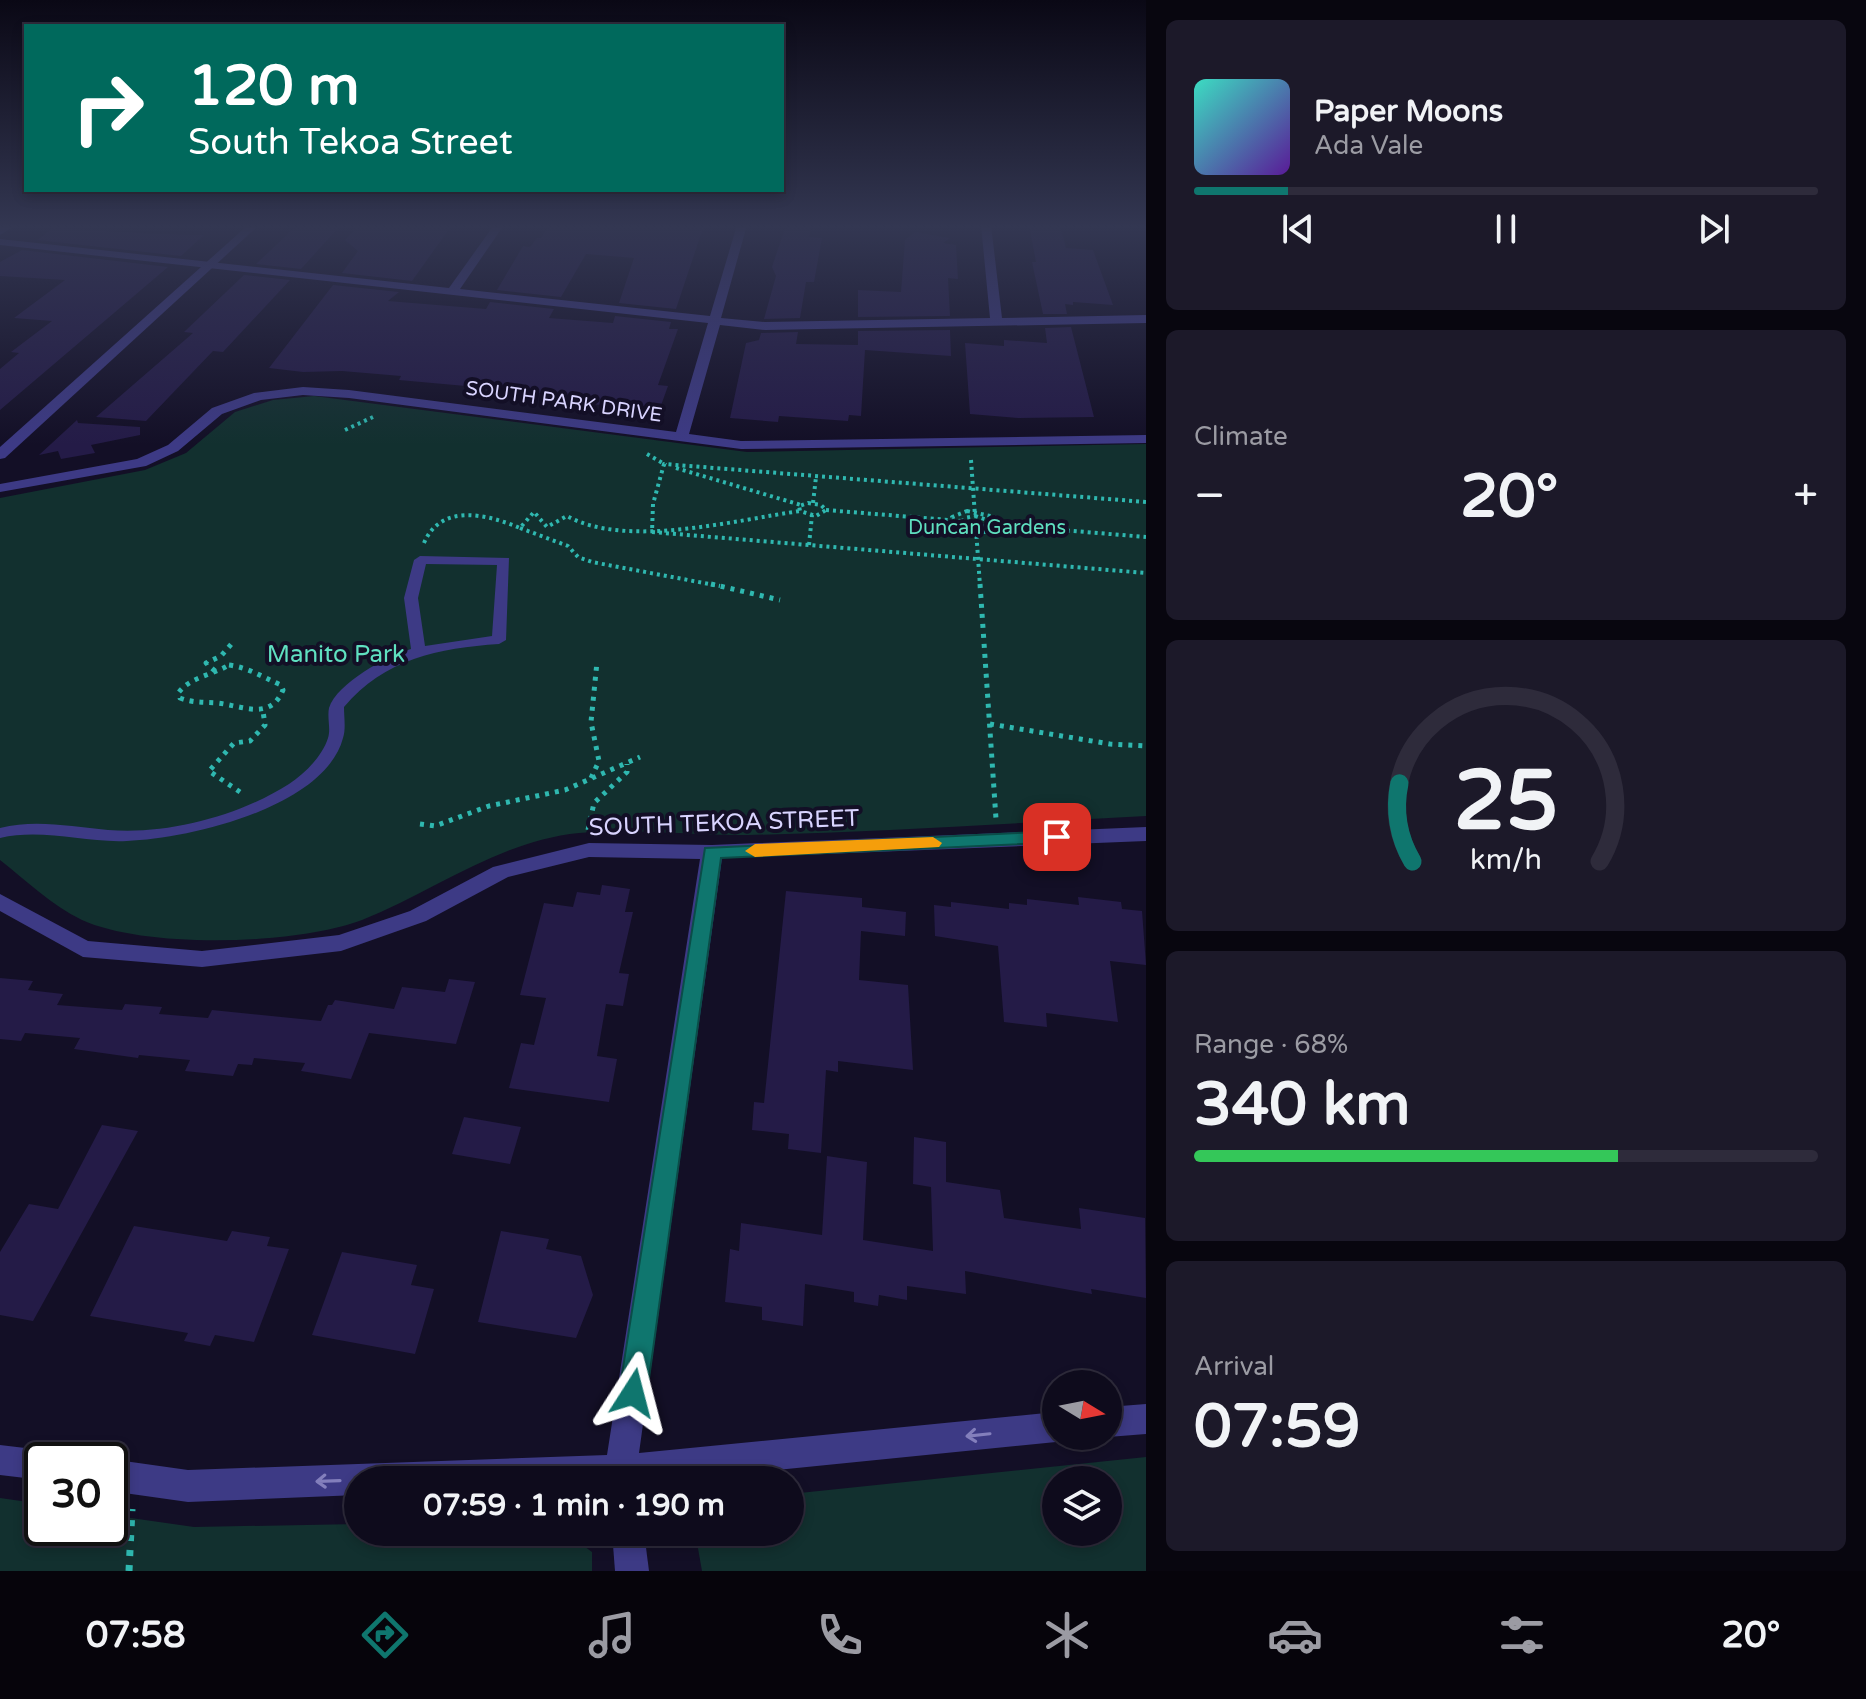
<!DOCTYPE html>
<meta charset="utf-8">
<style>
:root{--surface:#0e0b1c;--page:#1c1929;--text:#f1f3f6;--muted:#9b9ba3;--line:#2e2b3b;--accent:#0f766e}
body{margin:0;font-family:"Varela Round",sans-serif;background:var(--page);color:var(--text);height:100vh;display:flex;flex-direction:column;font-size:30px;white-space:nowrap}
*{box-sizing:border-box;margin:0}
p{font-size:26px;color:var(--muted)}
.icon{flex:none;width:44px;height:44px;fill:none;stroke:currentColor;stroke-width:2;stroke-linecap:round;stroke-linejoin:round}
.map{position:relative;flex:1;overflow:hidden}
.drawer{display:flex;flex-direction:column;gap:20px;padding:20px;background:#08060f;width:720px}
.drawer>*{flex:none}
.guide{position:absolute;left:24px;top:24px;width:760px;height:168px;border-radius:0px;box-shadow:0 4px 12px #0003,0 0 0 2px var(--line);background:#00695c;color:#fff;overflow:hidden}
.needle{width:52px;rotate:100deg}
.controls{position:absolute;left:1042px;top:1370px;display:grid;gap:16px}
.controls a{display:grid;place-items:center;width:80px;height:80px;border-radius:50%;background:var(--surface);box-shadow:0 4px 12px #0003,0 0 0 2px var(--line);font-size:40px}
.speed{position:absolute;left:24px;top:1442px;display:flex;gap:16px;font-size:40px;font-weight:700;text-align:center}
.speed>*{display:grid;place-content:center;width:104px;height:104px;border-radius:50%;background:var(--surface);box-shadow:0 4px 12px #0003,0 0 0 2px var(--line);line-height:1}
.speed .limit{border:4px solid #111;border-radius:12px;background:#fff;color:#111}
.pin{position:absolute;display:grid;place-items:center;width:68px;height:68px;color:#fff;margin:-34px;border-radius:16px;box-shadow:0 4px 12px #0006}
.me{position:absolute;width:88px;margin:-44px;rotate:9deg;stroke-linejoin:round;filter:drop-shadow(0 0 6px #0008)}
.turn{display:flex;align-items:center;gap:28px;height:168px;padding:0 32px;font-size:36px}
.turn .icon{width:104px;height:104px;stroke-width:2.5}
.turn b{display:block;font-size:56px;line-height:68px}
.big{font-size:60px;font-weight:800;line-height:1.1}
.drawer .card{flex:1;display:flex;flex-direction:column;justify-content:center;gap:12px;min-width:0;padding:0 28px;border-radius:12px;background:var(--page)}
.drawer .dial{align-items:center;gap:0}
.dial svg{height:208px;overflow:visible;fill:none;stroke:var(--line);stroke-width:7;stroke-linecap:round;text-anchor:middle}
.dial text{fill:var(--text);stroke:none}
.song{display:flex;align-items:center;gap:24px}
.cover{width:96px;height:96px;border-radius:12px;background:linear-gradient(135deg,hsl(170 70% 55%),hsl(270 70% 35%))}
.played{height:8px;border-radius:4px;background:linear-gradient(90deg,var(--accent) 15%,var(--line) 15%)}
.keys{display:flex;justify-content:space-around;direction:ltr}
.heat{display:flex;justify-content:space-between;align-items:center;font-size:44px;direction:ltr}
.charge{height:12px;border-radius:6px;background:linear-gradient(90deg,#34c759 68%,var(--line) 0)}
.trip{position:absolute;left:344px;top:1466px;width:460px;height:80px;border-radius:40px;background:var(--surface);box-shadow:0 4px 12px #0003,0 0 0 2px var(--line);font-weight:800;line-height:80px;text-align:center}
.dock{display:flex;height:128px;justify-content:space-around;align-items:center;background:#06040b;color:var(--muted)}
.dock .icon{width:56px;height:56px}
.dock .on{color:var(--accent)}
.dock b{font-size:36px;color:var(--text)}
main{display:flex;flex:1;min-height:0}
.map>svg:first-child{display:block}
.green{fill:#12302f;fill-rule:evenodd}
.building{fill:#241b47}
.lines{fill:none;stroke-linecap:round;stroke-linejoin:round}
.path-far2{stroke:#2fb8b0;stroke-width:4;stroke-dasharray:3 4;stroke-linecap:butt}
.path-far1{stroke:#2fb8b0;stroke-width:5;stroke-dasharray:4 6;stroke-linecap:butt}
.path{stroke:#2fb8b0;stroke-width:7;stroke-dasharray:6 9;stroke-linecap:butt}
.service{fill:#3d3a85;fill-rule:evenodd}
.minor{fill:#3d3a85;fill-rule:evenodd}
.tertiary{fill:#3d3a85;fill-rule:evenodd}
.oneway{stroke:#837fbc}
.route{fill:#0f766e;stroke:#0a4d48;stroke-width:2}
.slow{fill:#f59e0b}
.labels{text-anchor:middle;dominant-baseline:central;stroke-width:8;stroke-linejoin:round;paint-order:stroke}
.far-street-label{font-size:20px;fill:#d9d4ff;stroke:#130f26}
.far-park-label{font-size:20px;fill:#5fe0c0;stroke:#130f26}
.park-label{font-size:24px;fill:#5fe0c0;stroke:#130f26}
.street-label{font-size:24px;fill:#d9d4ff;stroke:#130f26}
</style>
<main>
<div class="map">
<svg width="1146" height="1571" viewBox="0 0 1146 1571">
<rect width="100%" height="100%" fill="#130f26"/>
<g class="green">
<path d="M314,396L747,452L1146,444V816C1014,823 881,832 748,835C692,836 635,828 579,833C499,841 435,891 362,920C297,945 146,949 82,920C51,905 27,881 0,860V498L145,470L186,453L235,412L273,400Z"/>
<path d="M1146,1457V1571H702L696,1537L699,1532H790V1494ZM1056,1480H1108V1532H1056Z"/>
<path d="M0,1498L42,1504V1528H110V1515L194,1527L358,1524V1532H565L592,1552V1571H0Z"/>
</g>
<g class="building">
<path d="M359,225H452L412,281L342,273L358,251L345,240Z"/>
<path d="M549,225H704L676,309L619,303L634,258L586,254L561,297L497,290L523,246L530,247L537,238H541Z"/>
<path d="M786,225H812L809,237L822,238L814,282H806L800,318L764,319L776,276L772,267Z"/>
<path d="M1029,225H1060L1066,248L1093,250L1113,305L1073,302V305L1065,304L1067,314H1043L1032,262H1036Z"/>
<path d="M301,226L338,228L301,269L256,264L293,229Z"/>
<path d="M54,228L156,234L204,235L181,256L37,240Z"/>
<path d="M915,232L950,238L943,243L956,245L958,279L948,278L950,316L858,317V290L901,292L905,240Z"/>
<path d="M22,250L168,267L0,410V369L19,353L11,352L52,321L14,318L65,280L0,276V262Z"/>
<path d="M244,275L290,280L223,352L213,351L146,421L96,417L193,333L184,332Z"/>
<path d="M333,285L399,292L388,301L486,309L490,302L554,309L549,318L613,323L615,316L671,322L669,329H678L658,385L668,386L659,411L572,402L575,396L399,380L401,376L342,371L303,372L269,368Z"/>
<path d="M1071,327L1094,417L1018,418L970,414L965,343L1004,346V340L1047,343L1045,328Z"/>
<path d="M950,330L951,356L865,350L861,416L849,415L848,421L779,416L778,422L730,418L746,343L759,340L761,333L798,332L796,344L858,345V331Z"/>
<path d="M77,420L78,423L140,427V435L91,445L95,453L61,459L58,451L39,455Z"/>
<path d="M602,885L630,889L625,912H633L619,973L629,974L623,1006L606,1004L597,1056L617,1059L609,1102L509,1088L521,1043L534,1045L546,998L520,995L544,903L573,907L577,892L600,895Z"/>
<path d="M786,891L862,898V907L906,912L905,936L861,931L859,980L908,985L913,1070L838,1061V1072L826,1070L821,1153L788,1149L789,1134L752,1130L754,1102L764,1103Z"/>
<path d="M1078,897L1121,902L1122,909L1142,911L1146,965L1110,961L1118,1022L1046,1013L1047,1027L1004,1022L998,946L935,936L934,905L951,907V902L1009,909V903L1027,905V899L1079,905Z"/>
<path d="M0,978L33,981L28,990L63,994L57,1005L122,1010L125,1004L162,1007L159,1014L208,1018L212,1010L321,1021L328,1005H332L335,1000L394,1009L402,987L445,992L449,979L475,982L456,1044L369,1033L351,1079L301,1071L305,1063L254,1058L252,1065L238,1064L233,1076L185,1071L190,1060L139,1055L138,1058L74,1049L80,1038L25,1033L21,1041L0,1039Z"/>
<path d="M464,1117L521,1127L510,1164L452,1154Z"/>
<path d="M102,1125L138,1131L33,1321L0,1315V1252L29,1204L58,1209Z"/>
<path d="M914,1137L946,1142V1182L1000,1190L1004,1218L1081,1229L1079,1208L1145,1218L1146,1298L1091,1289L1092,1294L965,1271L966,1294L907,1286V1300L879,1295L878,1306L854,1302V1292L805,1284L803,1326L762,1320V1307L725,1302L730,1249L739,1251L741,1223L822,1235L827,1156L867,1162L863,1240L933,1251L931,1187L913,1184Z"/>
<path d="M134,1226L227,1241L232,1231L270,1237L267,1246L289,1249L254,1342L215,1335L210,1346L184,1341L188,1333L90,1316Z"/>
<path d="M501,1231L549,1239L546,1249L581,1256L593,1295L576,1338L478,1322Z"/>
<path d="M342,1252L417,1265L411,1285L434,1289L415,1354L312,1335Z"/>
</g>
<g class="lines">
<g class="path-far2">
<path d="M345,430L373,417"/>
<path d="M647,454L666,465"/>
<path d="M971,460L975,516"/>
<path d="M676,468L801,505"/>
<path d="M1146,502L664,464L653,504L652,532L1146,573"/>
<path d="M808,503L821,505L826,510L816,516L800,511L799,506Z"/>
<path d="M813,503L816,477"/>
<path d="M826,510L961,521"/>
<path d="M967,511L995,517L1000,528L976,534L952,524V517Z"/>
<path d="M975,516L987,520L989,525L976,529L962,524L964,518Z"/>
<path d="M990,524L1146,537"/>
<path d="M520,528L568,546L578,557L592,562L720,586"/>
<path d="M976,529L980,586"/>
<path d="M424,543C441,503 487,514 520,528L534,512L547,527L567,516C626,549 735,520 800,511"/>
<path d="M809,545L812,515"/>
</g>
<g class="path-far1">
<path d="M711,584L780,600"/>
<path d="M980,584L996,819"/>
<path d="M229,665C250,668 262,677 281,685L283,690C270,721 244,706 217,703C204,702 193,703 180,698L179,692C191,677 212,675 229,665Z"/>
<path d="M215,671L206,663L221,656L234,641"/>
<path d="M990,724L1110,744L1146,746"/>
<path d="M591,778L599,761L591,722L597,662"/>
<path d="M240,792L209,771L234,743L250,741L265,725L263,711"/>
<path d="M420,824L435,826L489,806L565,790L640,757"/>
<path d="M588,830L594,803L627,772V764"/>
</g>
<path class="path" d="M129,1571L132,1509"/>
<path class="service" d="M420,556L509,558L506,640L499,644C439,648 384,659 344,707C344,717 346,729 343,738C325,807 189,839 127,841C84,843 43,828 0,838V828C37,819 71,827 108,830C167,835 239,816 289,784C304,774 322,757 328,738C331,729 327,718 329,708C337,683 387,656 411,649L404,598L414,560ZM426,564L497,565L492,636L425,646L418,598Z"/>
<g class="minor">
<path d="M4,225H16L0,235V227Z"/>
<path d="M494,225H504L460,289L710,316L737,225H747L721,318L765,322L990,318L981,225H991L1002,318L1146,315V323L765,330L720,325L689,434L741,441L1146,435V443L741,449L349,398L303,395L261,400L222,414L178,451L146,466L0,492V484L137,459L168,445L212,408L254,393L303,387L349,390L676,432L708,323L0,245V239L449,288Z"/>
<path d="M1146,827V841L722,858L639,1453L1056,1412V1436L1067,1437L1056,1442L676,1480H358V1495L188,1502L110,1491V1459L188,1470L607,1455L700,859L589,857L508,877L426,921L341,951L202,967L83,957L0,911V894L88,941L202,951L339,935L410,911L493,867L589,843L712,845Z"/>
<path d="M1146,1404V1434L1108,1437L1106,1436L1108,1407Z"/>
<path d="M0,1445L42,1450L53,1454L56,1460H42V1480L0,1475Z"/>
<path d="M612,1532H644L649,1571H615Z"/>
</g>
<path class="tertiary" d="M248,225H259L5,458L0,459V447Z"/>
</g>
<defs><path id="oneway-shaft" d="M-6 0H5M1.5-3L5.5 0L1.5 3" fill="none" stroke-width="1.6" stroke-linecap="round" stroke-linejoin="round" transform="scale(2)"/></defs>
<g class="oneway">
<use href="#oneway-shaft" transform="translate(978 1435) rotate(174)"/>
<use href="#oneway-shaft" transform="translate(328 1481) rotate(178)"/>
</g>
<linearGradient id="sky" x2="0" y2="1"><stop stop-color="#0a0815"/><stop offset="0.51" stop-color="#333752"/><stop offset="1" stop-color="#333752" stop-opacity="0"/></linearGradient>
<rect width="1146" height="445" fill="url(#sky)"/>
<path class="route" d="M1057,831L1067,837L1064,842L721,858L647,1393L643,1402L633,1406L623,1402L619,1393L705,848Z"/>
<path class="slow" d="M933,837L942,843L939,847L755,857L745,851L755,844Z"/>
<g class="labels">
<g class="far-street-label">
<text transform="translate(564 402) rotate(8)">SOUTH PARK DRIVE</text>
</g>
<g class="far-park-label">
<text x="987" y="528">Duncan Gardens</text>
</g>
<g class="park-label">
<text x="336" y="654">Manito Park</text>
</g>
<g class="street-label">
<text transform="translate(724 823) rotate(-2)">SOUTH TEKOA STREET</text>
</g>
</g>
</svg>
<div class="controls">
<a><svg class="needle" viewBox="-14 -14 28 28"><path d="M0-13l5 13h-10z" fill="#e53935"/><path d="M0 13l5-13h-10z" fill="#9b9ba3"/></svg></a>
<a><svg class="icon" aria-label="layers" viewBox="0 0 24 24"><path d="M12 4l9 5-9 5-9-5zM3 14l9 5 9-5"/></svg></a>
</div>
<div class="speed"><div class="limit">30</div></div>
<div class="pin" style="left:1057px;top:837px;background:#d93025"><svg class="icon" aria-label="arrive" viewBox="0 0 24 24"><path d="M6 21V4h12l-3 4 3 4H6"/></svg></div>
<svg class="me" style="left:633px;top:1393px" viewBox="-20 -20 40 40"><path d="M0-17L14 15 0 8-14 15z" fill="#0f766e" stroke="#fff" stroke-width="4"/></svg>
<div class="trip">07:59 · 1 min · 190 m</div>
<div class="guide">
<div class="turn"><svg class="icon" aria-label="right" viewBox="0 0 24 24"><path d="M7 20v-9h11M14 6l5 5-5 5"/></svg><div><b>120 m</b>South Tekoa Street</div></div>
</div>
</div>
<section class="drawer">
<div class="card">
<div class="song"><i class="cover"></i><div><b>Paper Moons</b><p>Ada Vale</p></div></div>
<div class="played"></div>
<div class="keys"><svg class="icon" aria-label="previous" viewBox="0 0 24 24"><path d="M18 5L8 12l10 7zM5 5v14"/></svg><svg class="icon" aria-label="pause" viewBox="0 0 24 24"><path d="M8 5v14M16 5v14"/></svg><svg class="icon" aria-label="next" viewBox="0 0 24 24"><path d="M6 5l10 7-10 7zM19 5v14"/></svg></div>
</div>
<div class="card"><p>Climate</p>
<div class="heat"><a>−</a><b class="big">20°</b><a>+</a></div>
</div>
<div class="card dial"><svg viewBox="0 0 100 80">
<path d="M14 69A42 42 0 1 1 86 69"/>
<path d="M14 69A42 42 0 0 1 9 39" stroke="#0f766e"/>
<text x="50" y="56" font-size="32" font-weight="700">25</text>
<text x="50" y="72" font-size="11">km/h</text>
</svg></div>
<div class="card"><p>Range · 68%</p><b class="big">340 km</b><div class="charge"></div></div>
<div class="card"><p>Arrival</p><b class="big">07:59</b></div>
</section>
</main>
<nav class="dock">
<b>07:58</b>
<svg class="icon on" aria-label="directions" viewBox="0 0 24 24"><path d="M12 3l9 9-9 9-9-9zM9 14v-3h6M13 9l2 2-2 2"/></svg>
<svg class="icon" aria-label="music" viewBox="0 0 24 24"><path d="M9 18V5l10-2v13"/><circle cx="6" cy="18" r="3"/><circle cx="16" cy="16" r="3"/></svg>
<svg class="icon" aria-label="phone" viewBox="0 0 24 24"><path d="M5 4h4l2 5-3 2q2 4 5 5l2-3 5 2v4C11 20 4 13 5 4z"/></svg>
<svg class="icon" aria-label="climate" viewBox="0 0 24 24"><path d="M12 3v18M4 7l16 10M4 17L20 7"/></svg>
<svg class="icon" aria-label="car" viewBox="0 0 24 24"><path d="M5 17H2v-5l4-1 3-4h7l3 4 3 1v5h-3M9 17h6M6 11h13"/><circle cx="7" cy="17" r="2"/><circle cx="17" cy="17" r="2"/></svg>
<svg class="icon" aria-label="filters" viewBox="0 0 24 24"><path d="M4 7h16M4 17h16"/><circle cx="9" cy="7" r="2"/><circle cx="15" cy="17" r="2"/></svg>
<b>20°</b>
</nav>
